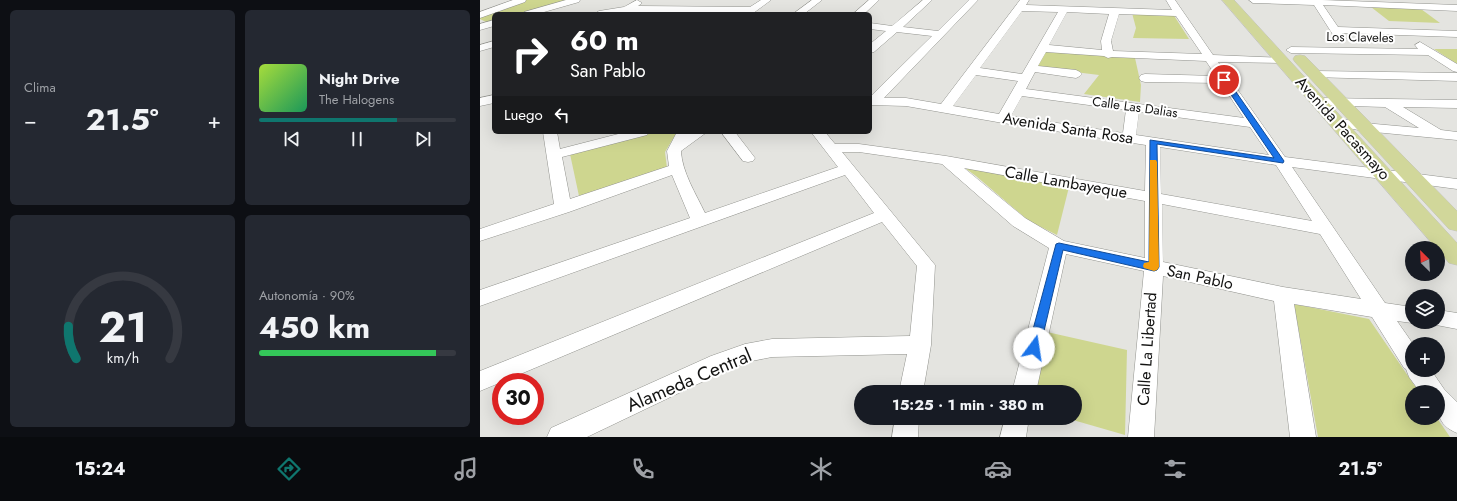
<!DOCTYPE html>
<html lang="es">
<meta charset="utf-8">
<style>
:root{--surface:#171b24;--page:#242831;--text:#f1f3f6;--muted:#9ea1a6;--line:#363941;--accent:#0f766e}
body{margin:0;font-family:Jost,sans-serif;background:var(--page);color:var(--text);height:100vh;display:flex;flex-direction:column;font-size:15px;white-space:nowrap}
*{box-sizing:border-box;margin:0}
p{font-size:13px;color:var(--muted)}
.icon{flex:none;width:22px;height:22px;fill:none;stroke:currentColor;stroke-width:2;stroke-linecap:round;stroke-linejoin:round}
.map{position:relative;flex:1;overflow:hidden}
.sheet{display:flex;flex-direction:column;gap:10px;padding:10px;background:#0d0f14;width:480px}
.sheet>*{flex:none}
.guide{position:absolute;left:12px;top:12px;width:380px;height:122px;border-radius:6px;box-shadow:0 4px 16px #0002;background:#202124;color:#fff;overflow:hidden}
.needle{width:26px;rotate:336deg}
.fabs{position:absolute;left:925px;top:241px;display:grid;gap:8px}
.fabs a{display:grid;place-items:center;width:40px;height:40px;border-radius:50%;background:var(--surface);box-shadow:0 4px 16px #0002;font-size:20px}
.speed{position:absolute;left:12px;top:373px;display:flex;gap:8px;font-size:20px;font-weight:700;text-align:center}
.speed>*{display:grid;place-content:center;width:52px;height:52px;border-radius:50%;background:var(--surface);box-shadow:0 4px 16px #0002;line-height:1}
.speed .limit{border:6px solid #d22;background:#fff;color:#111}
.pin{position:absolute;display:grid;place-items:center;width:34px;height:34px;color:#fff;margin:-17px;border:2px solid #fff;border-radius:50%;box-shadow:0 1px 4px #0007}
.me{position:absolute;width:44px;margin:-22px;rotate:14deg;stroke-linejoin:round;filter:drop-shadow(0 0 3px #0008)}
.turn{display:flex;align-items:center;gap:14px;height:84px;padding:0 12px;font-size:18px}
.turn .icon{width:52px;height:52px;stroke-width:2.5}
.turn b{display:block;font-size:28px;line-height:34px}
.then{display:flex;align-items:center;height:38px;padding:0 12px;background:#0003;gap:8px;font-size:15px}
.big{font-size:30px;font-weight:700;line-height:1.1}
.sheet .widget{flex:1;display:flex;flex-direction:column;justify-content:center;gap:6px;min-width:0;padding:0 14px;border-radius:6px;background:var(--page)}
.sheet .dial{align-items:center;gap:0}
.dial svg{height:104px;overflow:visible;fill:none;stroke:var(--line);stroke-width:7;stroke-linecap:round;text-anchor:middle}
.dial text{fill:var(--text);stroke:none}
.song{display:flex;align-items:center;gap:12px}
.cover{width:48px;height:48px;border-radius:6px;background:linear-gradient(135deg,hsl(80 70% 55%),hsl(150 70% 35%))}
.played{height:4px;border-radius:2px;background:linear-gradient(90deg,var(--accent) 70%,var(--line) 70%)}
.keys{display:flex;justify-content:space-around;direction:ltr}
.heat{display:flex;justify-content:space-between;align-items:center;font-size:22px;direction:ltr}
.charge{height:6px;border-radius:3px;background:linear-gradient(90deg,#34c759 90%,var(--line) 0)}
.sheet .tiles{flex:1;display:grid;gap:10px;grid-template-columns:repeat(2,1fr)}
.trip{position:absolute;left:374px;top:385px;width:228px;height:40px;border-radius:20px;background:var(--surface);box-shadow:0 4px 16px #0002;font-weight:700;line-height:40px;text-align:center}
.tab-bar{display:flex;height:64px;justify-content:space-around;align-items:center;background:#090b0e;color:var(--muted)}
.tab-bar .icon{width:28px;height:28px}
.tab-bar .on{color:var(--accent)}
.tab-bar b{font-size:18px;color:var(--text)}
main{display:flex;flex:1;min-height:0}
.map>svg:first-child{display:block}
.green{fill:#ced68f}
.lines{fill:none;stroke-linecap:round;stroke-linejoin:round}
.minor-casing{stroke:#92938e;stroke-width:1}
.major-casing{stroke:#c2c2c1;stroke-width:1}
.minor{fill:#fff;fill-rule:evenodd}
.major{fill:#d1d79a;fill-rule:evenodd}
.route{fill:#1a73e8;stroke:#114b97}
.slow{fill:#f59e0b}
.labels{text-anchor:middle;dominant-baseline:central;stroke-width:4;stroke-linejoin:round;paint-order:stroke}
.far-street-label{font-size:13px;fill:#131312;stroke:#fff}
.street-label{font-size:16px;fill:#131312;stroke:#fff}
.near-street-label{font-size:19px;fill:#131312;stroke:#fff}
</style>
<main>
<section class="sheet">
<div class="tiles">
<div class="widget"><p>Clima</p>
<div class="heat"><a>−</a><b class="big">21.5°</b><a>+</a></div>
</div>
<div class="widget">
<div class="song"><i class="cover"></i><div><b>Night Drive</b><p>The Halogens</p></div></div>
<div class="played"></div>
<div class="keys"><svg class="icon" aria-label="previous" viewBox="0 0 24 24"><path d="M18 5L8 12l10 7zM5 5v14"/></svg><svg class="icon" aria-label="pause" viewBox="0 0 24 24"><path d="M8 5v14M16 5v14"/></svg><svg class="icon" aria-label="next" viewBox="0 0 24 24"><path d="M6 5l10 7-10 7zM19 5v14"/></svg></div>
</div>
<div class="widget dial"><svg viewBox="0 0 100 80">
<path d="M14 69A42 42 0 1 1 86 69"/>
<path d="M14 69A42 42 0 0 1 8 44" stroke="#0f766e"/>
<text x="50" y="56" font-size="32" font-weight="700">21</text>
<text x="50" y="72" font-size="11">km/h</text>
</svg></div>
<div class="widget"><p>Autonomía · 90%</p><b class="big">450 km</b><div class="charge"></div></div>
</div>
</section>
<div class="map">
<svg width="977" height="437" viewBox="0 0 977 437">
<rect width="100%" height="100%" fill="#e4e4e0"/>
<g class="green">
<path d="M46,0H92L42,14H14V22L8,23L0,19V17Z"/>
<path d="M891,7L941,9L960,23L909,21Z"/>
<path d="M652,13L693,14L709,39L653,38L656,28Z"/>
<path d="M954,49H977V64Z"/>
<path d="M562,50L655,58L661,85L660,102L604,94L619,75L554,67Z"/>
<path d="M170,132H197L185,152L187,168L99,196L90,154Z"/>
<path d="M482,166L589,187L577,235L549,221L496,176Z"/>
<path d="M814,304L889,319L939,392H932V418H957L970,437H838Z"/>
<path d="M567,332L647,350L645,435L586,418H595V392H554Z"/>
</g>
<g class="lines">
<defs>
<g id="minor">
<path d="M33,0H46L45,2L0,18V12Z"/>
<path d="M86,0H100L99,2L57,14H42L44,12Z"/>
<path d="M157,0L162,3L158,6L270,7L281,0H291L272,14L147,12L135,14H114L119,11L144,7Z"/>
<path d="M332,0H342L324,14H313Z"/>
<path d="M389,0H399L384,14H373Z"/>
<path d="M443,0H452L423,27L458,31L489,0H498L404,98H426L461,104L540,0H549L546,5L692,10L686,0H695L733,55L806,58L808,60L806,62L802,63L738,62L805,157L977,179V189L812,167L905,303L932,307V322H936L932,323L917,321L933,344L932,370H951L964,389L977,402V433C956,424 958,412 958,392H940L929,377L926,369L924,368L892,317L814,304L836,437H810L794,301L683,276L674,437H648L664,271L586,254L556,392H532L569,248L533,226L462,164L379,152H362L455,265L451,345L443,392H419L427,354L292,357L267,362L247,370L107,437H67L71,428L231,356L265,344L292,339L430,336L437,266L402,222L0,391V371L394,213L365,175L0,306V290L210,218L192,175L89,212L0,241V229L74,204L63,132H77L80,149L146,132H169L167,135L82,157L90,199L189,166L187,151L197,132H227L201,151C202,172 216,194 225,213L358,167L331,132H345L355,144H379L466,156L665,191L666,145L523,123L426,106L390,105V97L452,36L417,32L394,52L390,53V44L406,31L390,29V23L412,26ZM542,11L578,12L542,74L500,68ZM587,12L629,14L621,41L622,50L569,45ZM639,14L696,16L722,54L633,51L631,41ZM566,52L624,56L628,58L632,57L726,61L736,76L665,74L661,75L659,78L661,81L665,82L741,83L764,118L546,89L555,72L596,78L600,76L602,74L600,72L596,70L558,66ZM496,75L538,81L519,114L473,106ZM542,96L646,110L643,133L531,116ZM659,112L770,127L789,155L656,135ZM680,147L796,165L832,221L681,194ZM484,168L665,201V258L584,241L545,218ZM682,204L840,234L881,299L803,287L683,262Z"/>
<path d="M769,0H842L977,5V11L843,5L858,27L977,31V37L862,33L866,39L861,42L857,41L834,5L773,3Z"/>
<path d="M14,20V26L0,30V24Z"/>
<path d="M14,41V47L0,51V45Z"/>
<path d="M940,42L977,64V72L973,71L948,55L811,53L806,50L811,47L938,49L935,45Z"/>
<path d="M835,71L977,73V81L831,77L829,75L831,73Z"/>
<path d="M14,95V103L0,106V98Z"/>
<path d="M840,98L977,100V108L923,107L961,130L977,132V140L884,131L852,125L850,122L852,119L857,118L884,123L939,128L905,107L836,105L834,102L836,99Z"/>
<path d="M241,132H255L275,158L273,161L268,162L263,161Z"/>
<path d="M958,310L977,313V329L951,324L950,322H958Z"/>
<path d="M415,418H439L438,437H412Z"/>
<path d="M525,418H549L546,437H520Z"/>
</g>
<g id="major">
<path d="M742,0H754L977,243V265L969,263L958,250V248H956Z"/>
<path d="M820,55L825,56L977,211V231L969,229L815,62L813,59L815,56Z"/>
</g>
</defs>
<use href="#minor" class="minor-casing"/>
<use href="#major" class="major-casing"/>
<use href="#minor" class="minor"/>
<use href="#major" class="major"/>
</g>
<path class="route" d="M742,79H747L804,161L803,163L677,144L679,267L677,270L674,271L583,250L560,348L558,352L554,353L550,352L548,348L576,244L579,243L669,262L670,140L794,158L741,80Z"/>
<path class="slow" d="M670,160H676L677,162L679,267L677,270L674,271L664,268L663,266L664,263L669,262Z"/>
<g class="labels">
<g class="far-street-label">
<text transform="translate(880 37) rotate(1)">Los Claveles</text>
<text transform="translate(655 107) rotate(8)">Calle Las Dalias</text>
</g>
<g class="street-label">
<text transform="translate(588 128) rotate(9)">Avenida Santa Rosa</text>
<text transform="translate(863 128) rotate(48)">Avenida Pacasmayo</text>
<text transform="translate(586 182) rotate(10)">Calle Lambayeque</text>
<text transform="translate(720 277) rotate(12)">San Pablo</text>
<text transform="translate(667 349) rotate(-86)">Calle La Libertad</text>
</g>
<g class="near-street-label">
<text transform="translate(209 380) rotate(-23)">Alameda Central</text>
</g>
</g>
</svg>
<div class="fabs">
<a><svg class="needle" viewBox="-14 -14 28 28"><path d="M0-13l5 13h-10z" fill="#e53935"/><path d="M0 13l5-13h-10z" fill="#9ea1a6"/></svg></a>
<a><svg class="icon" aria-label="layers" viewBox="0 0 24 24"><path d="M12 4l9 5-9 5-9-5zM3 14l9 5 9-5"/></svg></a>
<a>+</a>
<a>−</a>
</div>
<div class="speed"><div class="limit">30</div></div>
<div class="pin" style="left:744px;top:80px;background:#d93025"><svg class="icon" aria-label="arrive" viewBox="0 0 24 24"><path d="M6 21V4h12l-3 4 3 4H6"/></svg></div>
<svg class="me" style="left:554px;top:348px" viewBox="-20 -20 40 40"><circle r="19" fill="#fff"/><path d="M0-13L10 11 0 6-10 11z" fill="#1a73e8"/></svg>
<div class="trip">15:25 · 1 min · 380 m</div>
<div class="guide">
<div class="turn"><svg class="icon" aria-label="right" viewBox="0 0 24 24"><path d="M7 20v-9h11M14 6l5 5-5 5"/></svg><div><b>60 m</b>San Pablo</div></div>
<div class="then">Luego<svg class="icon" aria-label="left" viewBox="0 0 24 24"><path d="M17 20v-9H6M10 6l-5 5 5 5"/></svg></div>
</div>
</div>
</main>
<nav class="tab-bar">
<b>15:24</b>
<svg class="icon on" aria-label="directions" viewBox="0 0 24 24"><path d="M12 3l9 9-9 9-9-9zM9 14v-3h6M13 9l2 2-2 2"/></svg>
<svg class="icon" aria-label="music" viewBox="0 0 24 24"><path d="M9 18V5l10-2v13"/><circle cx="6" cy="18" r="3"/><circle cx="16" cy="16" r="3"/></svg>
<svg class="icon" aria-label="phone" viewBox="0 0 24 24"><path d="M5 4h4l2 5-3 2q2 4 5 5l2-3 5 2v4C11 20 4 13 5 4z"/></svg>
<svg class="icon" aria-label="climate" viewBox="0 0 24 24"><path d="M12 3v18M4 7l16 10M4 17L20 7"/></svg>
<svg class="icon" aria-label="car" viewBox="0 0 24 24"><path d="M5 17H2v-5l4-1 3-4h7l3 4 3 1v5h-3M9 17h6M6 11h13"/><circle cx="7" cy="17" r="2"/><circle cx="17" cy="17" r="2"/></svg>
<svg class="icon" aria-label="filters" viewBox="0 0 24 24"><path d="M4 7h16M4 17h16"/><circle cx="9" cy="7" r="2"/><circle cx="15" cy="17" r="2"/></svg>
<b>21.5°</b>
</nav>
